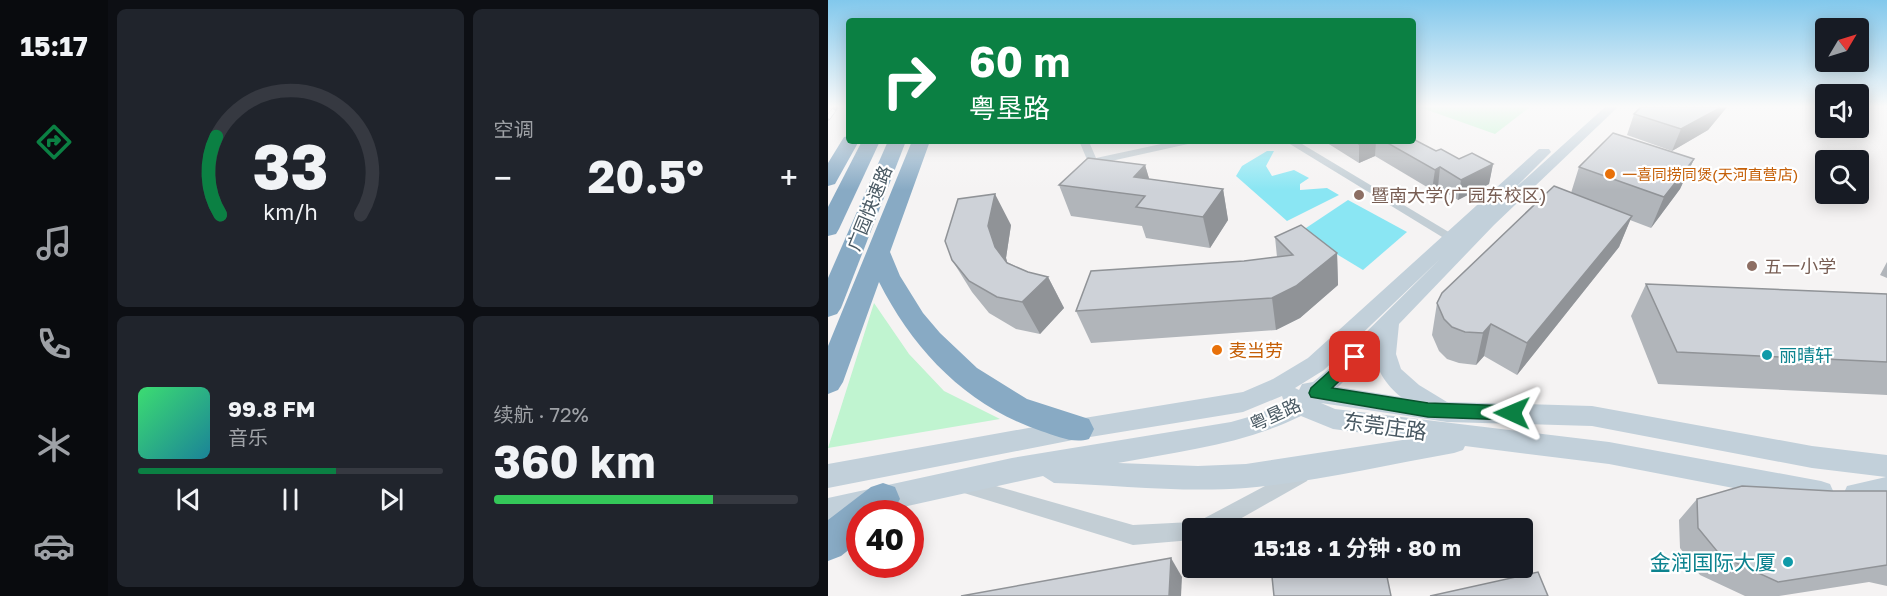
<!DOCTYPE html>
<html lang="zh">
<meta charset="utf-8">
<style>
:root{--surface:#171b24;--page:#20242c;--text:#f1f3f6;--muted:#9ea1a6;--line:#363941;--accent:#0b8043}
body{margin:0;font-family:"Golos Text","Noto Sans SC",sans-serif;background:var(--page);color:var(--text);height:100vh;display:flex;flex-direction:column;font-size:22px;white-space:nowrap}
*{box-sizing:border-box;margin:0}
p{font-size:20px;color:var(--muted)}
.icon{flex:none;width:33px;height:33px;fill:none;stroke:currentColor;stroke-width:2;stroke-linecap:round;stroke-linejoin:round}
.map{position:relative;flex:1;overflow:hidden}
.drawer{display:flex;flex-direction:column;gap:9px;padding:9px;background:#0d0f14;width:720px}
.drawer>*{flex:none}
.top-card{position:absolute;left:18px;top:18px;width:570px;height:126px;border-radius:6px;box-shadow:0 3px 15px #0003;background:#0b8043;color:#fff;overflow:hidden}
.needle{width:39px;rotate:52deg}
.controls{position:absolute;left:987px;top:18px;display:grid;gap:12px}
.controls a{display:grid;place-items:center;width:54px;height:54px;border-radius:6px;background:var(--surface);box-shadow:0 3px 15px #0003;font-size:30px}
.speed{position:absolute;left:18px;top:500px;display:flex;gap:12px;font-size:30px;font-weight:700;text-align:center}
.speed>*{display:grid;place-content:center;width:78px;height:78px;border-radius:50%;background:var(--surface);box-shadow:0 3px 15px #0003;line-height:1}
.speed .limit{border:9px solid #d22;background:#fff;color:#111}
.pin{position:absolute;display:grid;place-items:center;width:51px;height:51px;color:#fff;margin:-26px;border-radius:12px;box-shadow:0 3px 9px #0006}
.me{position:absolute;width:66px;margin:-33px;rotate:271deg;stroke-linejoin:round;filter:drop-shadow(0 0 4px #0008)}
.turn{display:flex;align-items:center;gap:21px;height:126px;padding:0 24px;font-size:27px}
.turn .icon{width:78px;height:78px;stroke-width:2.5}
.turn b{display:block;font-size:42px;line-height:51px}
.big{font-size:45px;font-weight:700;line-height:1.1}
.drawer .widget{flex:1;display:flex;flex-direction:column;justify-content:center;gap:9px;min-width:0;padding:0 21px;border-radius:9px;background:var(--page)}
.drawer .dial{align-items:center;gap:0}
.dial svg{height:156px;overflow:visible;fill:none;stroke:var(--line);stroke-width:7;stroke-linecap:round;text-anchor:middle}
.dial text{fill:var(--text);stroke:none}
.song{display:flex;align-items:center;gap:18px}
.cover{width:72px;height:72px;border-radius:9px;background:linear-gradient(135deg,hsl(140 70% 55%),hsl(190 70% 35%))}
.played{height:6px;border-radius:3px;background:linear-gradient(90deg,var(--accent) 65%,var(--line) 65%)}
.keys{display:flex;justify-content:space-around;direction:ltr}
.heat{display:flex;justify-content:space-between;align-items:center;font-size:33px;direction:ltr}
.charge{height:9px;border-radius:4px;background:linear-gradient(90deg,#34c759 72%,var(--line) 0)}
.drawer .tiles{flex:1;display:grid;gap:9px;grid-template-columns:repeat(2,1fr)}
.trip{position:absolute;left:354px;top:518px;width:351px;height:60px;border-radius:6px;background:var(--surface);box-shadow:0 3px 15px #0003;font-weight:700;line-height:60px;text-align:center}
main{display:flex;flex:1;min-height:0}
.menu{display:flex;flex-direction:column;width:108px;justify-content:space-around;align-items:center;background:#090b0e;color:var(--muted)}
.menu .icon{width:42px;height:42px}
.menu .selected{color:var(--accent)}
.menu b{font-size:27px;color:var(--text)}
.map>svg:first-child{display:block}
.green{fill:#c0f4d0}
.water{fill:#8ae6f3}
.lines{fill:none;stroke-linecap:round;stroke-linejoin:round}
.street{fill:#c3ced5;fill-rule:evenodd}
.secondary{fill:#c2d0da;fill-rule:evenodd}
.highway{fill:#88aac4;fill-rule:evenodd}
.rail-casing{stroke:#b4b8bd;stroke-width:5}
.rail{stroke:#fff;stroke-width:4;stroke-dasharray:10;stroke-linecap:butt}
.wall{fill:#b1b5ba}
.shaded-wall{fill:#909397}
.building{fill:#ced2d8;stroke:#909397;stroke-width:1.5}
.route{fill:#0b8043;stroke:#07532c;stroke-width:1.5}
.food-dot{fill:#e8710a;stroke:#fff;stroke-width:2}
.education-dot{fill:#8d6e63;stroke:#fff;stroke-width:2}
.culture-dot{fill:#0f9aa8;stroke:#fff;stroke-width:2}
.labels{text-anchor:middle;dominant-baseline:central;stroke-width:4.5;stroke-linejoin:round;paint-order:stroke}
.far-food-label{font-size:15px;fill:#c56008;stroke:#fff;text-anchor:start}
.education-label{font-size:18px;fill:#785e54;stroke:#fff;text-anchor:start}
.street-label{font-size:18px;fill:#485862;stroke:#fff}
.food-label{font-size:18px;fill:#c56008;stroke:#fff;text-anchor:start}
.culture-label{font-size:18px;fill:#0d838f;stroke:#fff;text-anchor:start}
.near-street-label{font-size:21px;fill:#485862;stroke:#fff}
.near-culture-label{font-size:21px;fill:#0d838f;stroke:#fff;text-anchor:end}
</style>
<main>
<nav class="menu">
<b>15:17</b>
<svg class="icon selected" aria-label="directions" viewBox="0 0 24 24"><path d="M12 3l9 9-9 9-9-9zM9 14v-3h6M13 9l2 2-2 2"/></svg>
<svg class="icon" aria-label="music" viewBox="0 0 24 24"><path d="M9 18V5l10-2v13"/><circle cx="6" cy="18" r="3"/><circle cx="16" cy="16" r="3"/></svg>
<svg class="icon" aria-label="phone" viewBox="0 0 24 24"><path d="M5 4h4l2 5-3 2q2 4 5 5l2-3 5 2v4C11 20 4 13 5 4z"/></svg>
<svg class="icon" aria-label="climate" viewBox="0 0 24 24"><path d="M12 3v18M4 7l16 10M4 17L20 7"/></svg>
<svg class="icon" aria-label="car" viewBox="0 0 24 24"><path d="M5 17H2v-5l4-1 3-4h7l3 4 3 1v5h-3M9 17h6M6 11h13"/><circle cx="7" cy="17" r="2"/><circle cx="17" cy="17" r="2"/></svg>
</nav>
<section class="drawer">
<div class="tiles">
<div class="widget dial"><svg viewBox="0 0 100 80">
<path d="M14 69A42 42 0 1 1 86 69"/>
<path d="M14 69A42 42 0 0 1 12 29" stroke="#0b8043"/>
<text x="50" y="56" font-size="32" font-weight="700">33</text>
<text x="50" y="72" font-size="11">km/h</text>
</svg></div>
<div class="widget"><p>空调</p>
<div class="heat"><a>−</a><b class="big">20.5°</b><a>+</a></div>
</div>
<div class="widget">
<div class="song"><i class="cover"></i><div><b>99.8 FM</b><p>音乐</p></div></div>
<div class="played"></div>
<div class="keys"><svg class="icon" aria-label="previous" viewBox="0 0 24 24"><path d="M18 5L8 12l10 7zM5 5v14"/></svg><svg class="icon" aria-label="pause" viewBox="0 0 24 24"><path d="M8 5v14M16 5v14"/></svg><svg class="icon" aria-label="next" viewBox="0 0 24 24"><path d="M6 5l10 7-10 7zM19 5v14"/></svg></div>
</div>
<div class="widget"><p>续航 · 72%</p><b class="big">360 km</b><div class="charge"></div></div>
</div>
</section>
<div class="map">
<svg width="1059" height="596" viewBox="0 0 1059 596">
<rect width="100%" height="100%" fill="#f5f3f3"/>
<g class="green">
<path d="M591,107H702L667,134Z"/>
<path d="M46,303L81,354L116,391L172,419L0,448Z"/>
</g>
<g class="water">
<path d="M439,151H446L438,166L444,176L466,170L481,178L472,184V190L499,188L511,195L459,221L408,176L414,166Z"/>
<path d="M520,200L579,232L535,270L472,232Z"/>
</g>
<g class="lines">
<g class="street">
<path d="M254,141H268L262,144L268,158L347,141H365L360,144L265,165L260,162L252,143Z"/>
<path d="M457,141H469L629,237L627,240H619Z"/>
<path d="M473,467L479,469L482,475L479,481L396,528H364V540L305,545L136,493L130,491L127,485L130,479L136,477L305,525L364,522L370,524L371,521Z"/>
</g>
<path class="secondary" d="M777,107H790L666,225L571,324L568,354L573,369L591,385L619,402L764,406L984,446L1059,455V501C1044,507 1034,510 1019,504L1015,495L1019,486L1058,477L984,468L764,426L619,422L493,403L507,409L781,442L993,481L1002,484L1006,493L1002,502L993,505L781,464L637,446L635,450L626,453C557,465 488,482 418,488C354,493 290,485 226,483L215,476L48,513H32V517L0,524V498L184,458L403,422L431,414L456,402L454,396L415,412L250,439L0,488V464L250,419L415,392L445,379L480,358L711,149H721L723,152L684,191ZM612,259L502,368L485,382L474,384L471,390L467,388L496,370ZM547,350C547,369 558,385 573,397L510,387ZM473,416L505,429L581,439L418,464L370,466L290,463C353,451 416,444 473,416Z"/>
<g class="highway">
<path d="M21,136V141H31L7,184L0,186V163L16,137Z"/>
<path d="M34,141H52L11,229L8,234L0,236V207Z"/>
<path d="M60,141H78L13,308L9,314L0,317V278Z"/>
<path d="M84,141H102L62,252L72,276L95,313L112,333L149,368L199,399L261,419L266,429L261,439C245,444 229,436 213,431C139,406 86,351 51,282L15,382L10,390L0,394V346Z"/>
<path d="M55,483L67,487L72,499L64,513H32V541L13,556L0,561V520L43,487Z"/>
</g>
<defs>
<path id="rail" d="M0,118L8,107"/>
</defs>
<use href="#rail" class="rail-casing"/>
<use href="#rail" class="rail"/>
</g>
<g class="wall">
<path d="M813,107H899L880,130L844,151L799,135L806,114Z"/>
<path d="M496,141H585L608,151L631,159L665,164L661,184L630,200L610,187L604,190L547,156L531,163Z"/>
<path d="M866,159L852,189L823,228L802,220L791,247L689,375L656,356L648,365L631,363L619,359L611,351L604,335L609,303L743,193L751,167Z"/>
<path d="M317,165L321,179L395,189L400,220L382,248L318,238L314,226L243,216L231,185Z"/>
<path d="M183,225L178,258L179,262L200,272L220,277L236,308L212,334L188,329L161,313L144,292L124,260Z"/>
<path d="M447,237L509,253L510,285L472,318L448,330L263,343L248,311L449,257Z"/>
<path d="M1059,262V278L1052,275Z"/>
<path d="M818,284L1059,294V395L830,384L803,316Z"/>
<path d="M1004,491H1059V586L1041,582L951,596H917L872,575L852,548L851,520L869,499Z"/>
</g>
<g class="shaded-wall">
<path d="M892,107H899L880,130L844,151L853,129Z"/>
<path d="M537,141H548L547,156L531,163V144Z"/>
<path d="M866,159L852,189L823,228L836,197Z"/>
<path d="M665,164L661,184L630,200L633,180Z"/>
<path d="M317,165L326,195L306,177Z"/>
<path d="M612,167L610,187L604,190L607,170Z"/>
<path d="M395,189L400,220L382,248L375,217Z"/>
<path d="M167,194L183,225L178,258L184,279L167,247L160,226Z"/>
<path d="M804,216L791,247L689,375L699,343Z"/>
<path d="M509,253L510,285L472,318L448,330L444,298Z"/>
<path d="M220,277L236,308L212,334L194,302Z"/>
<path d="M663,324L656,356L648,365L655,333Z"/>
<path d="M343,558L354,577L353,596H341Z"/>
</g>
<g class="building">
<path d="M813,107H892L890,109L853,129L806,114Z"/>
<path d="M785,133L866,159L836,197L751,167Z"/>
<path d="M585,139L608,151L613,149L631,159L644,153L665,164L633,180L612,167L607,170L556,141H585Z"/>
<path d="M527,141H537L531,144Z"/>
<path d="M260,158L317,165L306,177L395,189L375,217L308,207L317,196L231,185Z"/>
<path d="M726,186L804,216L699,343L663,324L655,333L637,332L624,327L616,319L609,303L614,293Z"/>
<path d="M167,194L160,226L167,247L179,263L200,272L220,277L194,302L169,297L141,281L124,260L117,241L130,199Z"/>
<path d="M473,225L509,253L468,286L444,298L248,311L263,271L416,261L465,255L447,237Z"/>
<path d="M818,284L1059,294V362L849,352Z"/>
<path d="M914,486L1004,491H1059V565L950,582L893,556L870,528L869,499Z"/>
<path d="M343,558L341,596H133Z"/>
<path d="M443,567H557L563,596H446Z"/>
<path d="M710,572L720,596H602Z"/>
</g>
<linearGradient id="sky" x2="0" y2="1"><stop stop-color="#82c8ec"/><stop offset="0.56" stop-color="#fafafa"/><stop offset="1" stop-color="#fafafa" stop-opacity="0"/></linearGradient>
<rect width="1059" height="190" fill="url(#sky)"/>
<path class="route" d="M527,351L535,357L532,361L504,388L600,403L684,406L689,408L692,413L689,418L684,420L600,417L483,397L481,393L483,388L522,353Z"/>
<g class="food-dot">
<circle cx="782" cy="174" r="6"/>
<circle cx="389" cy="350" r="6"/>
</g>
<g class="education-dot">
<circle cx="531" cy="195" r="6"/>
<circle cx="924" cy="266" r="6"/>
</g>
<g class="culture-dot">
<circle cx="939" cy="355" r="6"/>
<circle cx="960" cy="562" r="6"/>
</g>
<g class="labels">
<g class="far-food-label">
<text x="794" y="174">一喜同捞同煲(天河直营店)</text>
</g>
<g class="education-label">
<text x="543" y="195">暨南大学(广园东校区)</text>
<text x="936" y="266">五一小学</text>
</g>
<g class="street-label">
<text transform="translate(41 208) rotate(-68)">广园快速路</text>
<text transform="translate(447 414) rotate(-24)">粤垦路</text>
</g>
<g class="food-label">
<text x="401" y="350">麦当劳</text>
</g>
<g class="culture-label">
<text x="951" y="355">丽晴轩</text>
</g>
<g class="near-street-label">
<text transform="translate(557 426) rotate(8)">东莞庄路</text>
</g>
<g class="near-culture-label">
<text x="948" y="562">金润国际大厦</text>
</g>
</g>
</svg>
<div class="controls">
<a><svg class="needle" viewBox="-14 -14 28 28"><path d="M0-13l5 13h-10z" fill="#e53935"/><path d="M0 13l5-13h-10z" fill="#9ea1a6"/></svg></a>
<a><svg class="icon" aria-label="sound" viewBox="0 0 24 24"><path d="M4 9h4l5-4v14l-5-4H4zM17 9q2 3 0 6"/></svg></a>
<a><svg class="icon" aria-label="search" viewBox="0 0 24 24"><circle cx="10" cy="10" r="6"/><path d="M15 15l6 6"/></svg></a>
</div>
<div class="speed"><div class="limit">40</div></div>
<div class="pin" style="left:527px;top:357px;background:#d93025"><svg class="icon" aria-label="arrive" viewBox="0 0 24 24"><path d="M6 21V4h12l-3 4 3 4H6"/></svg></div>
<svg class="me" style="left:684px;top:413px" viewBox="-20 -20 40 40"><path d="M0-17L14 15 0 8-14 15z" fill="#0b8043" stroke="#fff" stroke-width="4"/></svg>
<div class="trip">15:18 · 1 分钟 · 80 m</div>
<div class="top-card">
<div class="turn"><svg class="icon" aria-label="right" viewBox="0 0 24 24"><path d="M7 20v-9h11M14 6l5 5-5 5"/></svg><div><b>60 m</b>粤垦路</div></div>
</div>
</div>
</main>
